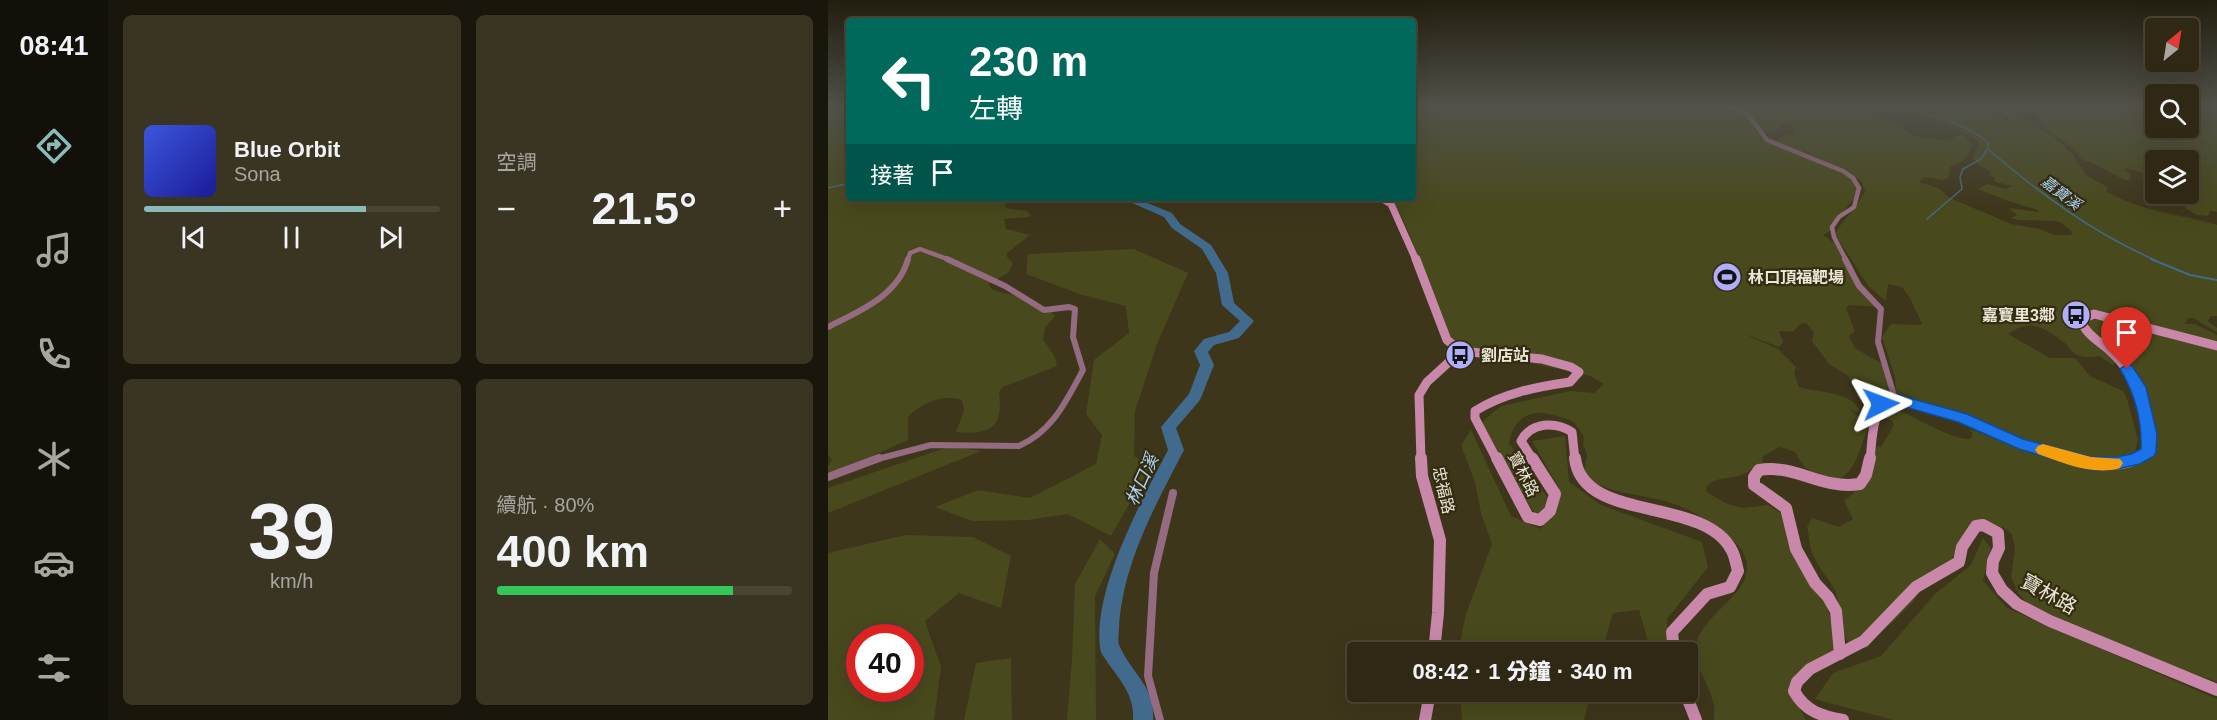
<!DOCTYPE html>
<html lang="zh-TW">
<head>
<meta charset="utf-8">
<style>
  :root { --surface:#2e2814; --page:#3a3422; --text:#f1f3f6; --muted:#a7a6a0; --line:#494434; --accent:#8bbbb9 }
  body { margin:0; font-family:Arial,"Noto Sans TC",sans-serif; background:var(--page); color:var(--text); height:100vh; display:flex; flex-direction:column; font-size:22px; white-space:nowrap }
  * { box-sizing:border-box; margin:0 }
  p { font-size:20px; color:var(--muted) }
  .icon { flex:none; width:33px; height:33px; fill:none; stroke:currentColor; stroke-width:2; stroke-linecap:round; stroke-linejoin:round }
  .map { position:relative; flex:1; overflow:hidden }
  .sheet { display:flex; flex-direction:column; gap:15px; padding:15px; background:#19160b; width:720px }
  .sheet>* { flex:none }
  .banner { position:absolute; left:18px; top:18px; width:570px; height:183px; border-radius:6px; box-shadow:0 6px 24px #0002,0 0 0 2px var(--line); background:#00695c; color:#fff; overflow:hidden }
  .needle { width:39px; rotate:30deg }
  .controls { position:absolute; left:1317px; top:18px; display:grid; gap:12px }
  .controls a { display:grid; place-items:center; width:54px; height:54px; border-radius:6px; background:var(--surface); box-shadow:0 6px 24px #0002,0 0 0 2px var(--line); font-size:30px }
  .speed { position:absolute; left:18px; top:624px; display:flex; gap:12px; font-size:30px; font-weight:700; text-align:center }
  .speed>* { display:grid; place-content:center; width:78px; height:78px; border-radius:50%; background:var(--surface); box-shadow:0 6px 24px #0002,0 0 0 2px var(--line); line-height:1 }
  .speed .limit { border:9px solid #d22; background:#fff; color:#111 }
  .pin { position:absolute; display:grid; place-items:center; width:51px; height:51px; color:#fff; margin:-62px -26px; border-radius:50% 50% 50% 0; rotate:-45deg; box-shadow:0 0 6px #0007 }
  .pin .icon { rotate:45deg }
  .me { position:absolute; width:66px; margin:-33px; rotate:87deg; stroke-linejoin:round; filter:drop-shadow(0 0 4px #0008) }
  .turn { display:flex; align-items:center; gap:21px; height:126px; padding:0 24px; font-size:27px }
  .turn .icon { width:78px; height:78px; stroke-width:2.5 }
  .turn b { display:block; font-size:42px; line-height:51px }
  .then { display:flex; align-items:center; height:57px; padding:0 24px; background:#0003; gap:12px; font-size:22px }
  .big { font-size:45px; font-weight:800; line-height:1.1 }
  .sheet .card { flex:1; display:flex; flex-direction:column; justify-content:center; gap:9px; min-width:0; padding:0 21px; border-radius:9px; background:var(--page) }
  .sheet .dial { align-items:center; gap:0 }
  .dial b { font-size:78px; line-height:1 }
  .song { display:flex; align-items:center; gap:18px }
  .cover { width:72px; height:72px; border-radius:9px; background:linear-gradient(135deg,hsl(230 70% 55%),hsl(240 70% 35%)) }
  .played { height:6px; border-radius:3px; background:linear-gradient(90deg,var(--accent) 75%,var(--line) 75%) }
  .keys { display:flex; justify-content:space-around; direction:ltr }
  .heat { display:flex; justify-content:space-between; align-items:center; font-size:33px; direction:ltr }
  .charge { height:9px; border-radius:4px; background:linear-gradient(90deg,#34c759 80%,var(--line) 0) }
  .sheet .tiles { flex:1; display:grid; gap:15px; grid-template-columns:repeat(2,1fr) }
  .trip { position:absolute; left:519px; top:642px; width:351px; height:60px; border-radius:6px; background:var(--surface); box-shadow:0 6px 24px #0002,0 0 0 2px var(--line); font-weight:800; line-height:60px; text-align:center }
  main { display:flex; flex:1; min-height:0 }
  .tabs { display:flex; flex-direction:column; width:108px; justify-content:space-around; align-items:center; background:#121008; color:var(--muted) }
  .tabs .icon { width:42px; height:42px }
  .tabs .active { color:var(--accent) }
  .tabs b { font-size:27px; color:var(--text) }
  .map>svg:first-child { display:block }
  .green { fill:#48491c; fill-rule:evenodd }
  .lines { fill:none; stroke-linecap:round; stroke-linejoin:round }
  .stream-far1 { stroke:#416a8d; stroke-width:1.5 }
  .stream { stroke:#416a8d; stroke-width:2 }
  .river { fill:#416a8d; fill-rule:evenodd }
  .street-far2 { stroke:#946b81; stroke-width:4.5 }
  .street-far1 { stroke:#946b81; stroke-width:6 }
  .street { stroke:#946b81; stroke-width:8 }
  .secondary-far2 { stroke:#c988aa; stroke-width:7 }
  .secondary-far1 { stroke:#c988aa; stroke-width:9 }
  .secondary { stroke:#c988aa; stroke-width:12 }
  .route { fill:#1a73e8; stroke:#114b97; stroke-width:1.5 }
  .slow { fill:#f59e0b }
  .labels { text-anchor:middle; stroke-width:4.5; stroke-linejoin:round; paint-order:stroke }
  .far-water-label { font-size:15px; font-style:italic; fill:#aed3f5; stroke:#332c11 }
  .poi-label { font-size:16px; font-weight:bold; fill:#ebe7d7; stroke:#332c11; text-anchor:start }
  .street-label { font-size:16px; fill:#ebe7d7; stroke:#332c11 }
  .water-label { font-size:18px; font-style:italic; fill:#aed3f5; stroke:#332c11 }
  .near-street-label { font-size:20px; fill:#ebe7d7; stroke:#332c11 }
</style>
</head>
<body>
<main>
<nav class="tabs">
<b>08:41</b>
<svg class="icon active" aria-label="directions" viewBox="0 0 24 24"><path d="M12 3l9 9-9 9-9-9zM9 14v-3h6M13 9l2 2-2 2"/></svg>
<svg class="icon" aria-label="music" viewBox="0 0 24 24"><path d="M9 18V5l10-2v13"/><circle cx="6" cy="18" r="3"/><circle cx="16" cy="16" r="3"/></svg>
<svg class="icon" aria-label="phone" viewBox="0 0 24 24"><path d="M5 4h4l2 5-3 2q2 4 5 5l2-3 5 2v4C11 20 4 13 5 4z"/></svg>
<svg class="icon" aria-label="climate" viewBox="0 0 24 24"><path d="M12 3v18M4 7l16 10M4 17L20 7"/></svg>
<svg class="icon" aria-label="car" viewBox="0 0 24 24"><path d="M5 17H2v-5l4-1 3-4h7l3 4 3 1v5h-3M9 17h6M6 11h13"/><circle cx="7" cy="17" r="2"/><circle cx="17" cy="17" r="2"/></svg>
<svg class="icon" aria-label="filters" viewBox="0 0 24 24"><path d="M4 7h16M4 17h16"/><circle cx="9" cy="7" r="2"/><circle cx="15" cy="17" r="2"/></svg>
</nav>
<section class="sheet">
<div class="tiles">
<div class="card">
<div class="song"><i class="cover"></i><div><b>Blue Orbit</b><p>Sona</p></div></div>
<div class="played"></div>
<div class="keys"><svg class="icon" aria-label="previous" viewBox="0 0 24 24"><path d="M18 5L8 12l10 7zM5 5v14"/></svg><svg class="icon" aria-label="pause" viewBox="0 0 24 24"><path d="M8 5v14M16 5v14"/></svg><svg class="icon" aria-label="next" viewBox="0 0 24 24"><path d="M6 5l10 7-10 7zM19 5v14"/></svg></div>
</div>
<div class="card"><p>空調</p>
<div class="heat"><a>−</a><b class="big">21.5°</b><a>+</a></div>
</div>
<div class="card dial"><b>39</b><p>km/h</p></div>
<div class="card"><p>續航 · 80%</p><b class="big">400 km</b><div class="charge"></div></div>
</div>
</section>
<div class="map">
<svg width="1389" height="720" viewBox="0 0 1389 720">
  <rect width="100%" height="100%" fill="#3e361b"/>
  <path class="green" d="M0,107H21V198H179L177,208L199,211L203,215L201,217L176,219L178,229L202,235L179,253V257L185,263L180,273L160,284L165,290C184,296 214,299 227,316L217,328L215,339L227,357L229,366L175,387L171,392C176,429 161,435 128,432L136,411L134,400C114,394 94,403 80,417V440L0,476V466L4,460L0,455Z
    M585,107H905L920,116L927,131L937,139L1012,171L1029,182L1030,194L1016,211L1007,228L995,235L1009,245L1015,261L1053,305L1050,307L1021,305L1018,308L1027,331L1021,336L1027,348L1056,365L1065,395L1052,401L1046,407L1036,403L1033,398L1036,390L1024,382L1019,375L1001,364L984,341L986,333L978,323L972,324L965,332L951,331L955,342L951,347L914,333L950,349L968,367L966,373L971,387C989,393 1022,390 1032,411L1029,413L1019,406L1041,425C1030,448 1028,488 994,477C979,472 974,465 967,452L952,447L935,456L934,463C926,466 924,470 918,473C904,481 888,474 878,488L879,492L897,503L914,508L940,505L960,518L983,582L998,601L1008,643L1005,658C977,672 958,690 978,720H886C886,714 887,707 885,702C881,683 862,661 869,641C877,616 914,596 918,575C922,556 912,545 897,534C878,518 857,506 833,500C806,493 777,494 756,474L759,455L755,444L756,437C754,434 749,425 745,422C742,419 735,418 731,417C706,407 685,416 681,443L721,500L722,508L711,514L706,512L655,432L653,425L657,419L673,406L743,391L766,393L776,384L762,376L626,346C622,339 618,333 614,326C603,301 579,208 559,198H585Z
    M912,107H1034L1088,137L1119,140L1135,134L1145,146L1135,161L1122,167L1121,178L1115,180L1096,177L1091,182L1110,188L1122,198L1183,224L1212,229L1226,235H1243L1244,232L1234,223L1227,221L1191,220L1182,218L1189,215L1180,208L1211,212L1210,210C1189,204 1171,198 1150,189L1159,184L1178,189L1184,186L1168,182L1166,180L1168,178L1161,175L1163,172L1151,165L1145,158L1151,141L1147,138L1080,107H1155L1170,117L1184,122L1169,107H1182L1202,123L1226,137L1245,155L1258,175L1279,187L1278,191C1311,211 1352,214 1389,225V316H1383L1380,321L1389,328V332L1365,318H1360L1357,324H1367L1389,335V344L1265,313L1252,328L1287,362L1285,365L1271,356C1265,357 1258,358 1252,356C1246,355 1242,348 1238,344C1216,328 1204,317 1180,334L1222,358H1247L1262,376L1295,391L1299,399L1310,440L1307,452C1257,478 1127,418 1075,399L1068,392L1067,377L1054,337L1063,324L1091,325L1094,324L1083,300L1074,287L1060,284L1058,301L1041,287L1008,236V232C1017,217 1029,207 1037,191L1034,181L989,157L948,142L953,137L965,133L966,130L962,124C953,123 952,128 945,132C934,138 921,114 912,107Z
    M1208,107H1327L1328,128H1360L1361,107H1389V212L1382,211L1380,216L1369,215L1357,208L1359,204L1372,200L1362,192L1374,191L1361,184L1360,160H1328L1327,176L1298,168L1296,170L1303,175L1300,181C1283,175 1272,163 1254,160L1246,149L1213,125Z
    M306,249L360,273L329,344L307,411L306,456L322,467L283,536L240,514L200,520L144,521L107,507L150,490L202,498L268,464L274,435L258,414L266,360L301,333L298,306L254,295L198,274L200,254Z
    M1264,319L1290,323L1389,348V682L1296,648L1200,604L1190,593L1183,577L1187,549L1184,534L1176,528L1162,523L1148,526L1121,563L1096,581L1085,602L1065,622L1052,632L1039,648C1006,651 1016,609 1007,590C1001,579 992,570 987,559C981,549 982,538 979,527L984,518L1011,527L1025,519L1016,501C1037,484 1044,474 1049,446L1053,447L1066,425L1064,421L1053,416L1057,404C1078,412 1123,440 1142,439L1144,436V432L1140,429C1174,439 1207,458 1243,463C1264,467 1291,462 1313,461L1319,430L1311,403L1301,388V376L1262,328L1260,321Z
    M643,430L683,516L713,529L722,516L731,488L704,441L737,436L741,482L773,505L874,542L880,567L839,619V652H823L811,610L785,613L774,652H630L638,614L664,544L653,513L647,482L633,445Z
    M123,446L153,451L0,513V488Z
    M78,535L145,537L183,556L173,608L131,593L97,621L113,667L106,720H0V553ZM32,638H82V688H32Z
    M1155,538L1163,548L1155,581L1179,608L1389,699V720H1065L987,699L1005,673L1053,656L1107,594L1143,565Z
    M272,539L287,554L267,596L268,720H239L244,661L247,584Z
    M183,658L184,720H136L148,663Z
    M632,692H763L756,720H634Z"/>
  <g class="lines">
    <path class="stream-far1" d="M1075,107C1105,114 1135,123 1160,142V149C1211,193 1265,233 1327,260
      M0,188L21,183
      M1099,219L1134,189L1132,177L1135,169L1153,159L1159,150"/>
    <path class="stream" d="M1323,259L1362,275L1389,280"/>
    <path class="river" d="M293,198H307L344,213L352,224L383,245L400,273L406,303L426,321L411,338L386,345L380,352L386,365L372,400L348,428L356,450C327,506 294,565 291,629C291,635 289,642 292,647C304,674 327,686 325,720H305C307,697 293,681 280,663C277,658 272,653 272,647C265,589 314,500 340,450L333,427L361,394L372,365L366,351L376,339L401,332L412,321L394,305L388,273L374,249L344,228L336,217Z"/>
    <path class="street-far2" d="M903,107L918,112L939,140L1015,171L1025,178L1031,188L1026,207L1011,217L1004,227L1006,237L1018,260
      M80,260L82,253L92,249L122,260"/>
    <path class="street-far1" d="M1017,259L1031,286L1053,309L1050,342L1067,399
      M0,327C31,311 70,296 80,259
      M46,460L103,445L191,446C225,431 238,401 255,370L245,337L247,309L241,307L216,310L177,286L119,259"/>
    <path class="street" d="M0,477L51,458
      M332,720L320,676L326,573L345,493"/>
    <path class="secondary-far2" d="M553,198L563,204L588,260"/>
    <path class="secondary-far1" d="M588,259L619,340L633,351L714,359L743,367L751,372L742,382C708,387 676,393 647,411V418L669,460
      M593,460L591,395L599,382L633,351
      M705,460L693,441C703,422 727,421 744,432L747,460
      M1042,460C1045,436 1042,409 1067,399L1134,418L1190,444L1248,460
      M1307,460L1320,452C1320,413 1312,377 1281,350C1270,340 1258,335 1253,320L1266,314L1389,346"/>
    <path class="secondary" d="M593,458L594,476L612,540L610,613L606,652
      M669,458L700,517L712,520L722,511L727,494L704,458
      M747,458C754,523 874,496 903,549C907,555 908,564 910,571L902,587L879,594L844,632L846,652
      M1242,458C1263,464 1289,468 1310,458
      M1012,654L1008,611L1000,597L987,583L968,549L958,508L926,485V477L931,470C969,464 992,490 1032,484L1038,475L1042,458
      M857,692L868,720
      M597,720L602,692
      M1015,720C993,716 977,711 966,691L969,682L982,669L1036,641L1088,587L1131,562L1134,547L1148,526L1155,525L1170,533L1171,548L1165,561L1164,573L1174,590L1189,604L1222,621L1389,690"/>
  </g>
  <linearGradient id="sky" x2="0" y2="1"><stop stop-color="#221e0f"/><stop offset="0.51" stop-color="#52524a"/><stop offset="1" stop-color="#52524a" stop-opacity="0"/></linearGradient>
  <rect width="1389" height="208" fill="url(#sky)"/>
  <path class="route" d="M1299,364L1304,366L1318,387L1329,434L1328,452L1326,456L1312,464L1289,469L1263,470L1191,449L1130,422L1067,404L1053,409L1046,404L1048,400L1067,394L1139,414L1195,439L1263,457H1289L1303,454L1313,449C1314,419 1307,394 1292,369Z"/>
  <path class="slow" d="M1215,444L1263,457L1292,459L1295,463L1292,468C1266,476 1235,463 1210,454L1207,450L1210,446Z"/>
  <defs>
    <g id="stadium-disc" transform="scale(1.5)"><circle r="9.5" fill="#b0aefa" stroke="#332c11"/><path d="M0-5a6.5 5 0 1 0 0 10a6.5 5 0 1 0 0-10ZM-3.5-1.8h7v3.6h-7Z" fill="#111"/></g>
    <g id="bus-disc" transform="scale(1.5)"><circle r="9.5" fill="#b0aefa" stroke="#332c11"/><path d="M-5-6H5V4H4V6H2V4H-2V6H-4V4H-5ZM-3.5-4V0h7V-4ZM-3.5 1.2v1.5H-2V1.2ZM2 1.2v1.5H3.5V1.2Z" fill="#111"/></g>
  </defs>
  <g fill-rule="evenodd">
    <use href="#stadium-disc" x="899" y="277"/>
    <use href="#bus-disc" x="1248" y="315"/>
    <use href="#bus-disc" x="632" y="355"/>
  </g>
  <g class="labels">
    <g class="far-water-label">
      <text transform="translate(1233 193) rotate(37)" y="5">嘉寶溪</text>
    </g>
    <g class="poi-label">
      <text x="920" y="283">林口頂福靶場</text>
      <text x="1227" y="321" text-anchor="end">嘉寶里3鄰</text>
      <text x="653" y="361">劉店站</text>
    </g>
    <g class="street-label">
      <text transform="translate(696 474) rotate(63)" y="6">寶林路</text>
      <text transform="translate(616 490) rotate(77)" y="6">忠福路</text>
    </g>
    <g class="water-label">
      <text transform="translate(314 480) rotate(-66)" y="6">林口溪</text>
    </g>
    <g class="near-street-label">
      <text transform="translate(1221 594) rotate(29)" y="7">寶林路</text>
    </g>
  </g>
</svg>
<div class="controls">
<a><svg class="needle" viewBox="-14 -14 28 28"><path d="M0-13l5 13h-10z" fill="#e53935"/><path d="M0 13l5-13h-10z" fill="#a7a6a0"/></svg></a>
<a><svg class="icon" aria-label="search" viewBox="0 0 24 24"><circle cx="10" cy="10" r="6"/><path d="M15 15l6 6"/></svg></a>
<a><svg class="icon" aria-label="layers" viewBox="0 0 24 24"><path d="M12 4l9 5-9 5-9-5zM3 14l9 5 9-5"/></svg></a>
</div>
<div class="speed"><div class="limit">40</div></div>
<div class="pin" style="left:1299px;top:369px;background:#d93025"><svg class="icon" aria-label="arrive" viewBox="0 0 24 24"><path d="M6 21V4h12l-3 4 3 4H6"/></svg></div>
<svg class="me" style="left:1053px;top:404px" viewBox="-20 -20 40 40"><path d="M0-17L14 15 0 8-14 15z" fill="#1a73e8" stroke="#fff" stroke-width="4"/></svg>
<div class="trip">08:42 · 1 分鐘 · 340 m</div>
<div class="banner">
<div class="turn"><svg class="icon" aria-label="left" viewBox="0 0 24 24"><path d="M17 20v-9H6M10 6l-5 5 5 5"/></svg><div><b>230 m</b>左轉</div></div>
<div class="then">接著<svg class="icon" aria-label="arrive" viewBox="0 0 24 24"><path d="M6 21V4h12l-3 4 3 4H6"/></svg></div>
</div>
</div>
</main>
</body>
</html>
